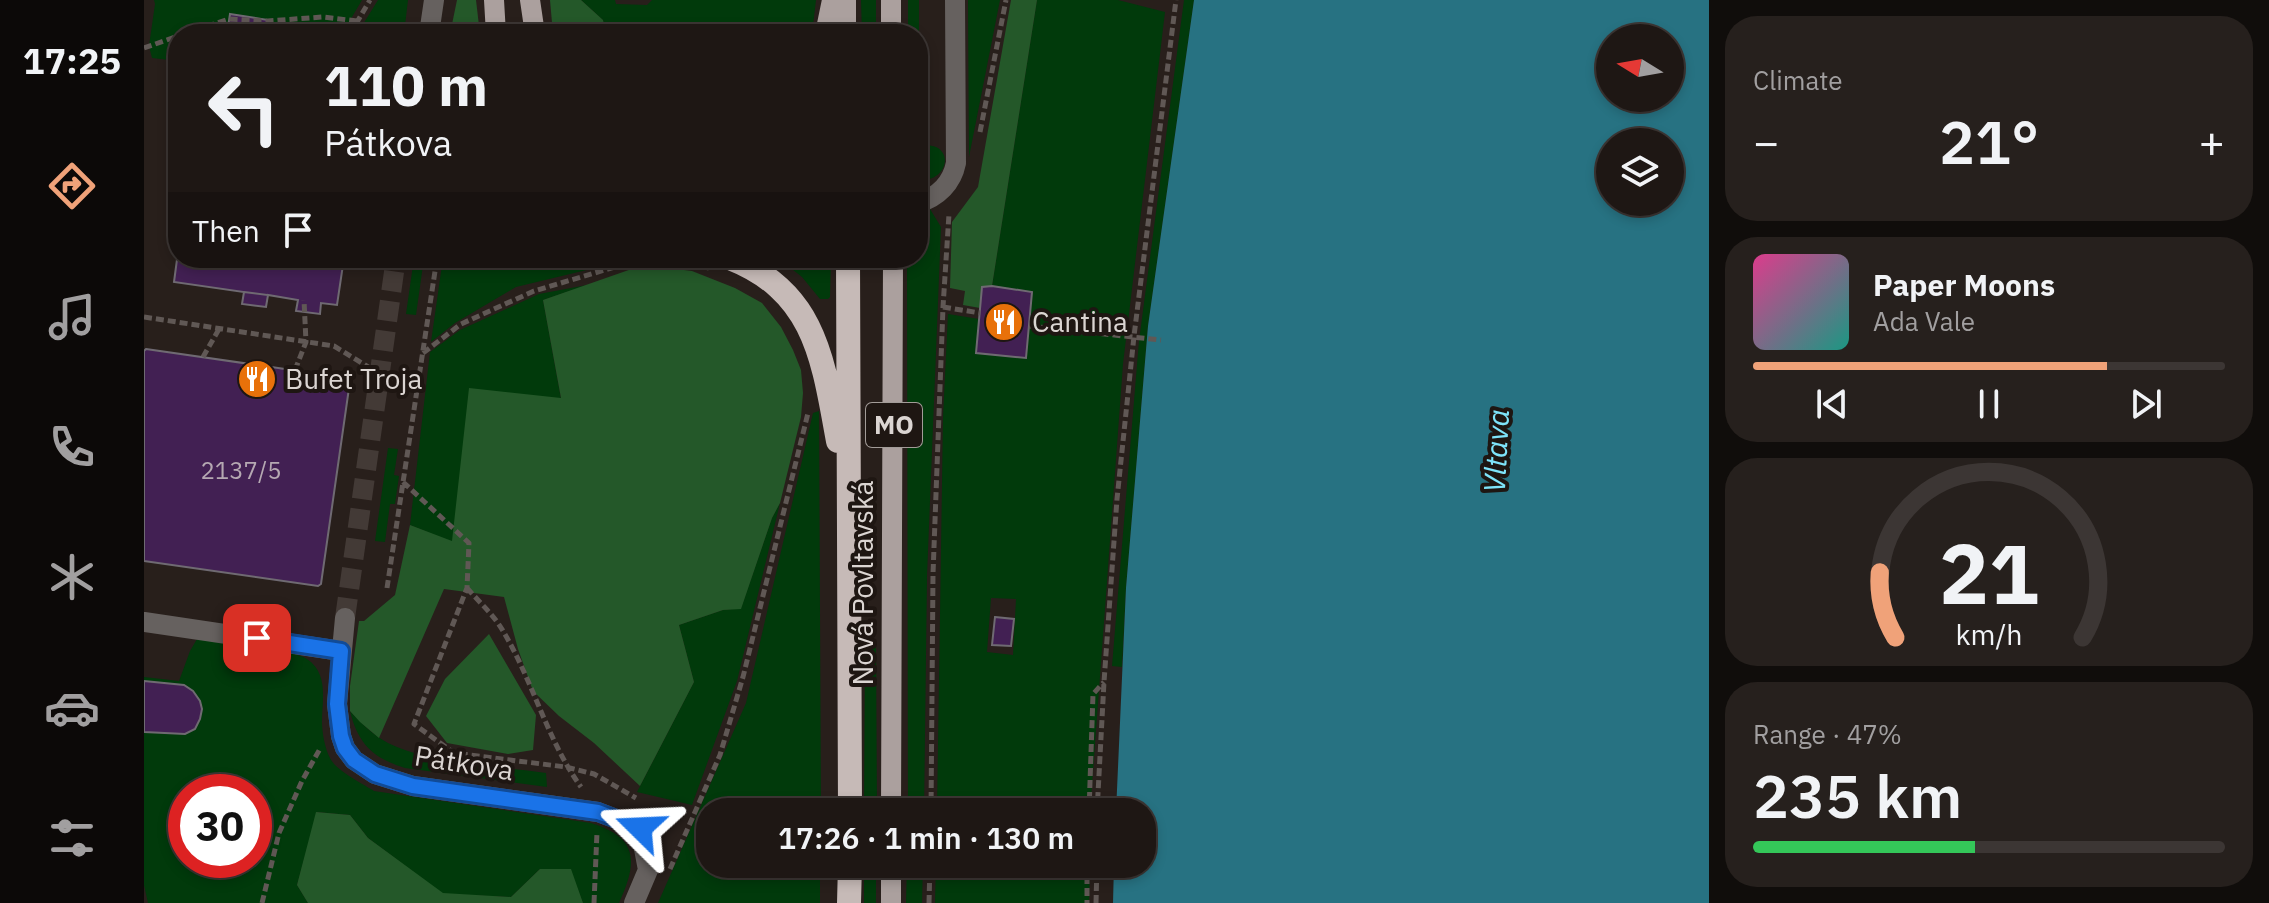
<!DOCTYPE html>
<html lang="en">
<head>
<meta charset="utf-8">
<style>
  :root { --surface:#1e1714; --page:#26201d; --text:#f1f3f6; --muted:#a19fa0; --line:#3c3634; --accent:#f0a279 }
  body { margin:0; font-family:"IBM Plex Sans",sans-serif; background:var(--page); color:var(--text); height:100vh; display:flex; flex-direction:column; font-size:30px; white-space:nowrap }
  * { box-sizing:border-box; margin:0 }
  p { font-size:26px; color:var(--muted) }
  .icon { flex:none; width:44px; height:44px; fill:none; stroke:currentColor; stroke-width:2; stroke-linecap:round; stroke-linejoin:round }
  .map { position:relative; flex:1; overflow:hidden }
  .details { display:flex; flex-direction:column; gap:16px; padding:16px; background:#100d0b; width:560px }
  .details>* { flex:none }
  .hud { position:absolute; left:24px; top:24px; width:760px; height:244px; border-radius:32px; box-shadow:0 4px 12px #0003,0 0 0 2px var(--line); background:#1e1714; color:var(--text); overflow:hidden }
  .needle { width:52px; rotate:281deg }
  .controls { position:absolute; left:1452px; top:24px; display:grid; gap:16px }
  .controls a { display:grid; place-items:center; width:88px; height:88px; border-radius:50%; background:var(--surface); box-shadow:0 4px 12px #0003,0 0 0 2px var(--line); font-size:40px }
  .speed { position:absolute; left:24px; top:774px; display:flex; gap:16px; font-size:40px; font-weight:700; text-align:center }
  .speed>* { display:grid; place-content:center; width:104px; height:104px; border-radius:50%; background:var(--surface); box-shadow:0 4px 12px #0003,0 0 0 2px var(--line); line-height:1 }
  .speed .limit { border:12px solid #d22; background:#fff; color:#111 }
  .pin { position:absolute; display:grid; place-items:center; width:68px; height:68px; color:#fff; margin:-34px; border-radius:16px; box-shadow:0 4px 12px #0006 }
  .me { position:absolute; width:88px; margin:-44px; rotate:291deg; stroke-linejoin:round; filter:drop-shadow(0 0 6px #0008) }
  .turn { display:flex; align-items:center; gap:28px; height:168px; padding:0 24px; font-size:36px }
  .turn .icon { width:104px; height:104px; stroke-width:2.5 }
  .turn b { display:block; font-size:56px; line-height:68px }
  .then { display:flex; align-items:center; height:76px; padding:0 24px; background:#0003; gap:16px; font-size:30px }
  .big { font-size:60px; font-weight:600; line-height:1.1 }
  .details .tile { flex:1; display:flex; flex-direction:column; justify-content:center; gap:12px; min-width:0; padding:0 28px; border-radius:32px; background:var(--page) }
  .details .dial { align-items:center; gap:0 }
  .dial svg { height:208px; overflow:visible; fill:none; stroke:var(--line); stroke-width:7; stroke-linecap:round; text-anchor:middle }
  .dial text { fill:var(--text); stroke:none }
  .song { display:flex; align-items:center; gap:24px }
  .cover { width:96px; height:96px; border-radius:12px; background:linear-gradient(135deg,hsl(330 70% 55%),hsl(170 70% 35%)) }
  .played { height:8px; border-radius:4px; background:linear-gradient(90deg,var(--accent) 75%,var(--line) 75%) }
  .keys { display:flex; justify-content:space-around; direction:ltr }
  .heat { display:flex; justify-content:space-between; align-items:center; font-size:44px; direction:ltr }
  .charge { height:12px; border-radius:6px; background:linear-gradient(90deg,#34c759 47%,var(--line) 0) }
  .trip { position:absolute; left:552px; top:798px; width:460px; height:80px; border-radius:32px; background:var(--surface); box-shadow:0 4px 12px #0003,0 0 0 2px var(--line); font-weight:600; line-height:80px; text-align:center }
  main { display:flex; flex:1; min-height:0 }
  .tabs { display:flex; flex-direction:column; width:144px; justify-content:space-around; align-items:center; background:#0c0908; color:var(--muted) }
  .tabs .icon { width:56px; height:56px }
  .tabs .current { color:var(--accent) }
  .tabs b { font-size:36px; color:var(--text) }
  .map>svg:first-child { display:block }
  .green { fill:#013a0b; fill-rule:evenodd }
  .forest { fill:#245829 }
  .water { fill:#277282; fill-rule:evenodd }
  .building { fill:#422053; stroke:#6f6a72; stroke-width:2 }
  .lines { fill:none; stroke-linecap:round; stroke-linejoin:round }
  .minor-tunnel { stroke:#433a36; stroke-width:20; stroke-dasharray:20 10; stroke-linecap:butt }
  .path { stroke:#605855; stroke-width:5; stroke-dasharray:8 4; stroke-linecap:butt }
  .minor { stroke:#66615f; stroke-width:20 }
  .major { stroke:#aba09e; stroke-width:20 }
  .highway { stroke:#c6bab7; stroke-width:24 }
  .route-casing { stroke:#114b97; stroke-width:20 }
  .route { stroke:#1a73e8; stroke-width:14 }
  .labels { text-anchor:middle; stroke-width:8; stroke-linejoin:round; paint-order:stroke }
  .number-label { font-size:24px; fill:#b5a8b2 }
  .shield { fill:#1e1612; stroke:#a29c98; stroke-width:2 }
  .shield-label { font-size:26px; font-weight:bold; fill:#dbd5d2 }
  .poi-label { font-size:28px; fill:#dbd5d2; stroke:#1e1612; text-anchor:start }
  .street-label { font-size:28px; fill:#dbd5d2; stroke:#1e1612 }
  .water-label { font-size:30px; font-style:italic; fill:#7ee4fa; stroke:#1e1612 }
</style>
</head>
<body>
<main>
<nav class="tabs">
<b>17:25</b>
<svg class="icon current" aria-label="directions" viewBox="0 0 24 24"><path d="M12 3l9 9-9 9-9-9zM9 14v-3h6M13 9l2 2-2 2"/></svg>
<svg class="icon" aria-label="music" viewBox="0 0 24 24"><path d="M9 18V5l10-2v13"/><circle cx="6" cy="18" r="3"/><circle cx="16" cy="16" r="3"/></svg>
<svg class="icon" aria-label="phone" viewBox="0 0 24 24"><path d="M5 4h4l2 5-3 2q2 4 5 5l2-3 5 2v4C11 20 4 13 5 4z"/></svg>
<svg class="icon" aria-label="climate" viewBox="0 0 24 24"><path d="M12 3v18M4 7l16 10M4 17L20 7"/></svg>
<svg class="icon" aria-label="car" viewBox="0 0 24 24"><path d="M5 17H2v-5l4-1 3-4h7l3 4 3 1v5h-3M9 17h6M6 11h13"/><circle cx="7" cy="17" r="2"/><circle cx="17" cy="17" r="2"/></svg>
<svg class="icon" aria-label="filters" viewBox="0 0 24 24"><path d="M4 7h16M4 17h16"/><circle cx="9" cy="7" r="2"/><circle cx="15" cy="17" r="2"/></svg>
</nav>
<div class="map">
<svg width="1565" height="903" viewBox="0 0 1565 903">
  <rect width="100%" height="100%" fill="#281f1b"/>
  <path class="green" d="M10,0H218L198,34H122L86,15L83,34H34V61L8,58L5,46L11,4Z
    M234,0H264L260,34H213Z
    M437,0H471L472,4L503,5L508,0H672L668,34H462L459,20Z
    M717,0H732V34H718Z
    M764,0H775V144C781,145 789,145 794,148C810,159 796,184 774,179V34H764Z
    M824,0H856L825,157Z
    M893,0H974L1021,12L979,364L946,812H793L799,418L804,314L835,319L832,353L882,358L888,292L848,286ZM847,598L872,599L869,655L843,652Z
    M1040,0H1050L1004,326L982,588L978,667L968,666L995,341Z
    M786,209L797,227L783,576L780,812H764L763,258H774V217Z
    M270,258H280L272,315L262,314Z
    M299,258H472L480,261L372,287L311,323L287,342Z
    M634,258H687L686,297L684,299H676L658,277Z
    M443,285L399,300L417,399L308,542L266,525L286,352L316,330L395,294Z
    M675,411L677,812H566V864H676V903H514L602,703L669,413Z
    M244,448L254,449L250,475L255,476L251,504H246L241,542L231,541Z
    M636,503L593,681L548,805L493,792L550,682L535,625L579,610L597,608L628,518Z
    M53,639C79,643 143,647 163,659C185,674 178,700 178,722C178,732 181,749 186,758C192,771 218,783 230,791L447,823C496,838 493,863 475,903H439L426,869H396L367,897L299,894L224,838L206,815L173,812L153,885L164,903H4L0,885V677L35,681L46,651ZM42,792H110V860H42Z
    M721,646H732L733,812H720Z
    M206,711C217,723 229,735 244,743C289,765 352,766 402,773L403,787L261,768C229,758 214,744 206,711Z
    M720,864H732V903H720Z
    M763,864H779L778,903H762Z
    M792,864H946L945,903H791Z"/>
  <path class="forest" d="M313,0H332L336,34H306Z
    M406,0H437L459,20L462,34H409Z
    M867,0H893L848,286L838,287L836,308L819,305L821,291L806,288L808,222L834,187Z
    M499,265L548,271L591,288L618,303L637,327L649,350L657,370L659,393L657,417L636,503L628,518L597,609L579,610L535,625L550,682L496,786L450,743L415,716L389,691L374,649L360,597L300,589L235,738L216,722L206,711V686L215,621H220L251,595L266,525L308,541L325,388L417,398L399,300Z
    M345,634L392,715L389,750L364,754L303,743L282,716L301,679Z
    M172,812L206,815L224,838L299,893L367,897L396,869H427L439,903H164L153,885Z"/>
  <path class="water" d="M1050,0H1565V903H969L970,864H998V812H972L982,588L1004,326ZM1466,38H1526V98H1466ZM1466,142H1526V202H1466Z"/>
  <path class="building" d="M86,14L124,20L122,34H83Z
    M34,252V258H200L193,305L177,303L176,314L152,311L154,300L124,295L122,307L98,304L100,292L30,282Z
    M848,286L888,292L882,358L832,353L838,287Z
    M100,292L124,295L122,307L98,304Z
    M2,349L203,378L206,381L177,584L174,586L0,561V351Z
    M851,617L870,619L867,646L848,645Z
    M0,681L40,685L49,691L56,701L58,709L56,719L51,729L41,734L0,732Z"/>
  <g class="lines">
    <path class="minor-tunnel" d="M201,618L252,258"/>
    <path class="path" d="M40,34L85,19L124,21L179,17L213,21
      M206,34L226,0
      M0,48L34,36
      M836,132L862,0
      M522,258L565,268
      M799,307L836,313
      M0,317L190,346L252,384L274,386
      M885,326L1017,340
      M279,353L317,324L390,291L501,258
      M59,357L75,329
      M151,370L162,342L160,300
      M259,482L325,543L323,588L270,724L310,753L422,767L450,774L492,798
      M243,588L293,258
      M323,588C335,602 350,615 359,631C389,681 403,740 437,787
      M787,812L789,574L799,307L805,214
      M945,812L949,694L960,682
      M953,812L960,682L973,499L990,336L1032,0
      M943,864V903
      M526,869L576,755L599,677L664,413
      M118,903L135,833L158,781L177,747
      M450,903L453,832
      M785,903L786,864
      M952,903L953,864"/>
    <path class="minor" d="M285,34L290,0
      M774,203C794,197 808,183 812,163L811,0
      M201,618L193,704L197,736L201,748L210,760L231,774L269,786L454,812L496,828L504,870L490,903
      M0,622L197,651"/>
    <path class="major" d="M350,0L352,34
      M386,0L391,34
      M702,0V34
      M747,0V34
      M681,34L688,0
      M747,812L749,258
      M747,903V864"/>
    <path class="highway" d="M586,258C672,292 679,360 694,441
      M704,258L706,812
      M705,903L706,864"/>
  </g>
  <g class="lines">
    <g class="route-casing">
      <path id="route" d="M113,638L197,651L193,704L197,736L201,748L210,760L231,774L269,786L454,812L496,828"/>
    </g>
    <use href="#route" class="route"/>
  </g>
  <defs>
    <g id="restaurant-disc" transform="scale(2)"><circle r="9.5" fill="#e8710a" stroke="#1e1612"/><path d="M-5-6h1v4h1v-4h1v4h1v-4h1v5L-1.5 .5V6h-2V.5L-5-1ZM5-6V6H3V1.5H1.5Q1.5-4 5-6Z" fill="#fff"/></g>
  </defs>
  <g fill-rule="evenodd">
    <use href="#restaurant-disc" x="860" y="322"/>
    <use href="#restaurant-disc" x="113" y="379"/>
  </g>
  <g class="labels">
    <g class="number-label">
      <text x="97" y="479">2137/5</text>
    </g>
    <rect class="shield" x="722" y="403" width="56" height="44" rx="6"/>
    <g class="shield-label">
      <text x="750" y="434">MO</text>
    </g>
    <g class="poi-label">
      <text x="888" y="332">Cantina</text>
      <text x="141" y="389">Bufet Troja</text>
    </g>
    <g class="street-label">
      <text transform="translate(719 583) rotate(-90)" y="10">Nová Povltavská</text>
      <text transform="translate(320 763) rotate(9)" y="10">Pátkova</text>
    </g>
    <g class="water-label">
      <text transform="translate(1353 451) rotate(-87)" y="10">Vltava</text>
    </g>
  </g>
</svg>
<div class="controls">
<a><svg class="needle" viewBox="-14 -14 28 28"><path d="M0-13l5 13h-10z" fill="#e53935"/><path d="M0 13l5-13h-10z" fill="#a19fa0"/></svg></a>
<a><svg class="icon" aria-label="layers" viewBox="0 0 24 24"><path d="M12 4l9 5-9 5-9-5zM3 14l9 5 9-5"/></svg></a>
</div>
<div class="speed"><div class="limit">30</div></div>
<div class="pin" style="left:113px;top:638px;background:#d93025"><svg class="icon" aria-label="arrive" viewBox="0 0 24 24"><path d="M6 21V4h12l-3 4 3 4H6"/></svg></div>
<svg class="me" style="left:496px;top:828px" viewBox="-20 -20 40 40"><path d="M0-17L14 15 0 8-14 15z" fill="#1a73e8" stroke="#fff" stroke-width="4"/></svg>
<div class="trip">17:26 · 1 min · 130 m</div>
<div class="hud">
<div class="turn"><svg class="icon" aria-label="left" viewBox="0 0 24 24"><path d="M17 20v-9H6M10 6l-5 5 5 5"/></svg><div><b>110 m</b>Pátkova</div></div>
<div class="then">Then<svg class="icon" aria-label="arrive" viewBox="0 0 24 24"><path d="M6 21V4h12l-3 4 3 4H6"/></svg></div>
</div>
</div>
<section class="details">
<div class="tile"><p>Climate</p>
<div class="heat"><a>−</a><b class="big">21°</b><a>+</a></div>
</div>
<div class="tile">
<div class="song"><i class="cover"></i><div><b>Paper Moons</b><p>Ada Vale</p></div></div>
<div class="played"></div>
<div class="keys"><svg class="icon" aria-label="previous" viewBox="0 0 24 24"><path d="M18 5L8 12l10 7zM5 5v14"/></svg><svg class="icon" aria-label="pause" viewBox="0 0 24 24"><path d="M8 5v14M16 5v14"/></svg><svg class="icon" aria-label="next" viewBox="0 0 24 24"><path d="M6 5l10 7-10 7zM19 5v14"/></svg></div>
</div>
<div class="tile dial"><svg viewBox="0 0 100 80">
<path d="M14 69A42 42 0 1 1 86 69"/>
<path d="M14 69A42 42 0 0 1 8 44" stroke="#f0a279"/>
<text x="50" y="56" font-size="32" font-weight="700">21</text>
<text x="50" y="72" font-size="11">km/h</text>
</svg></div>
<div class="tile"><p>Range · 47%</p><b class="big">235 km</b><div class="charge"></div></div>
</section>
</main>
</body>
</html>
